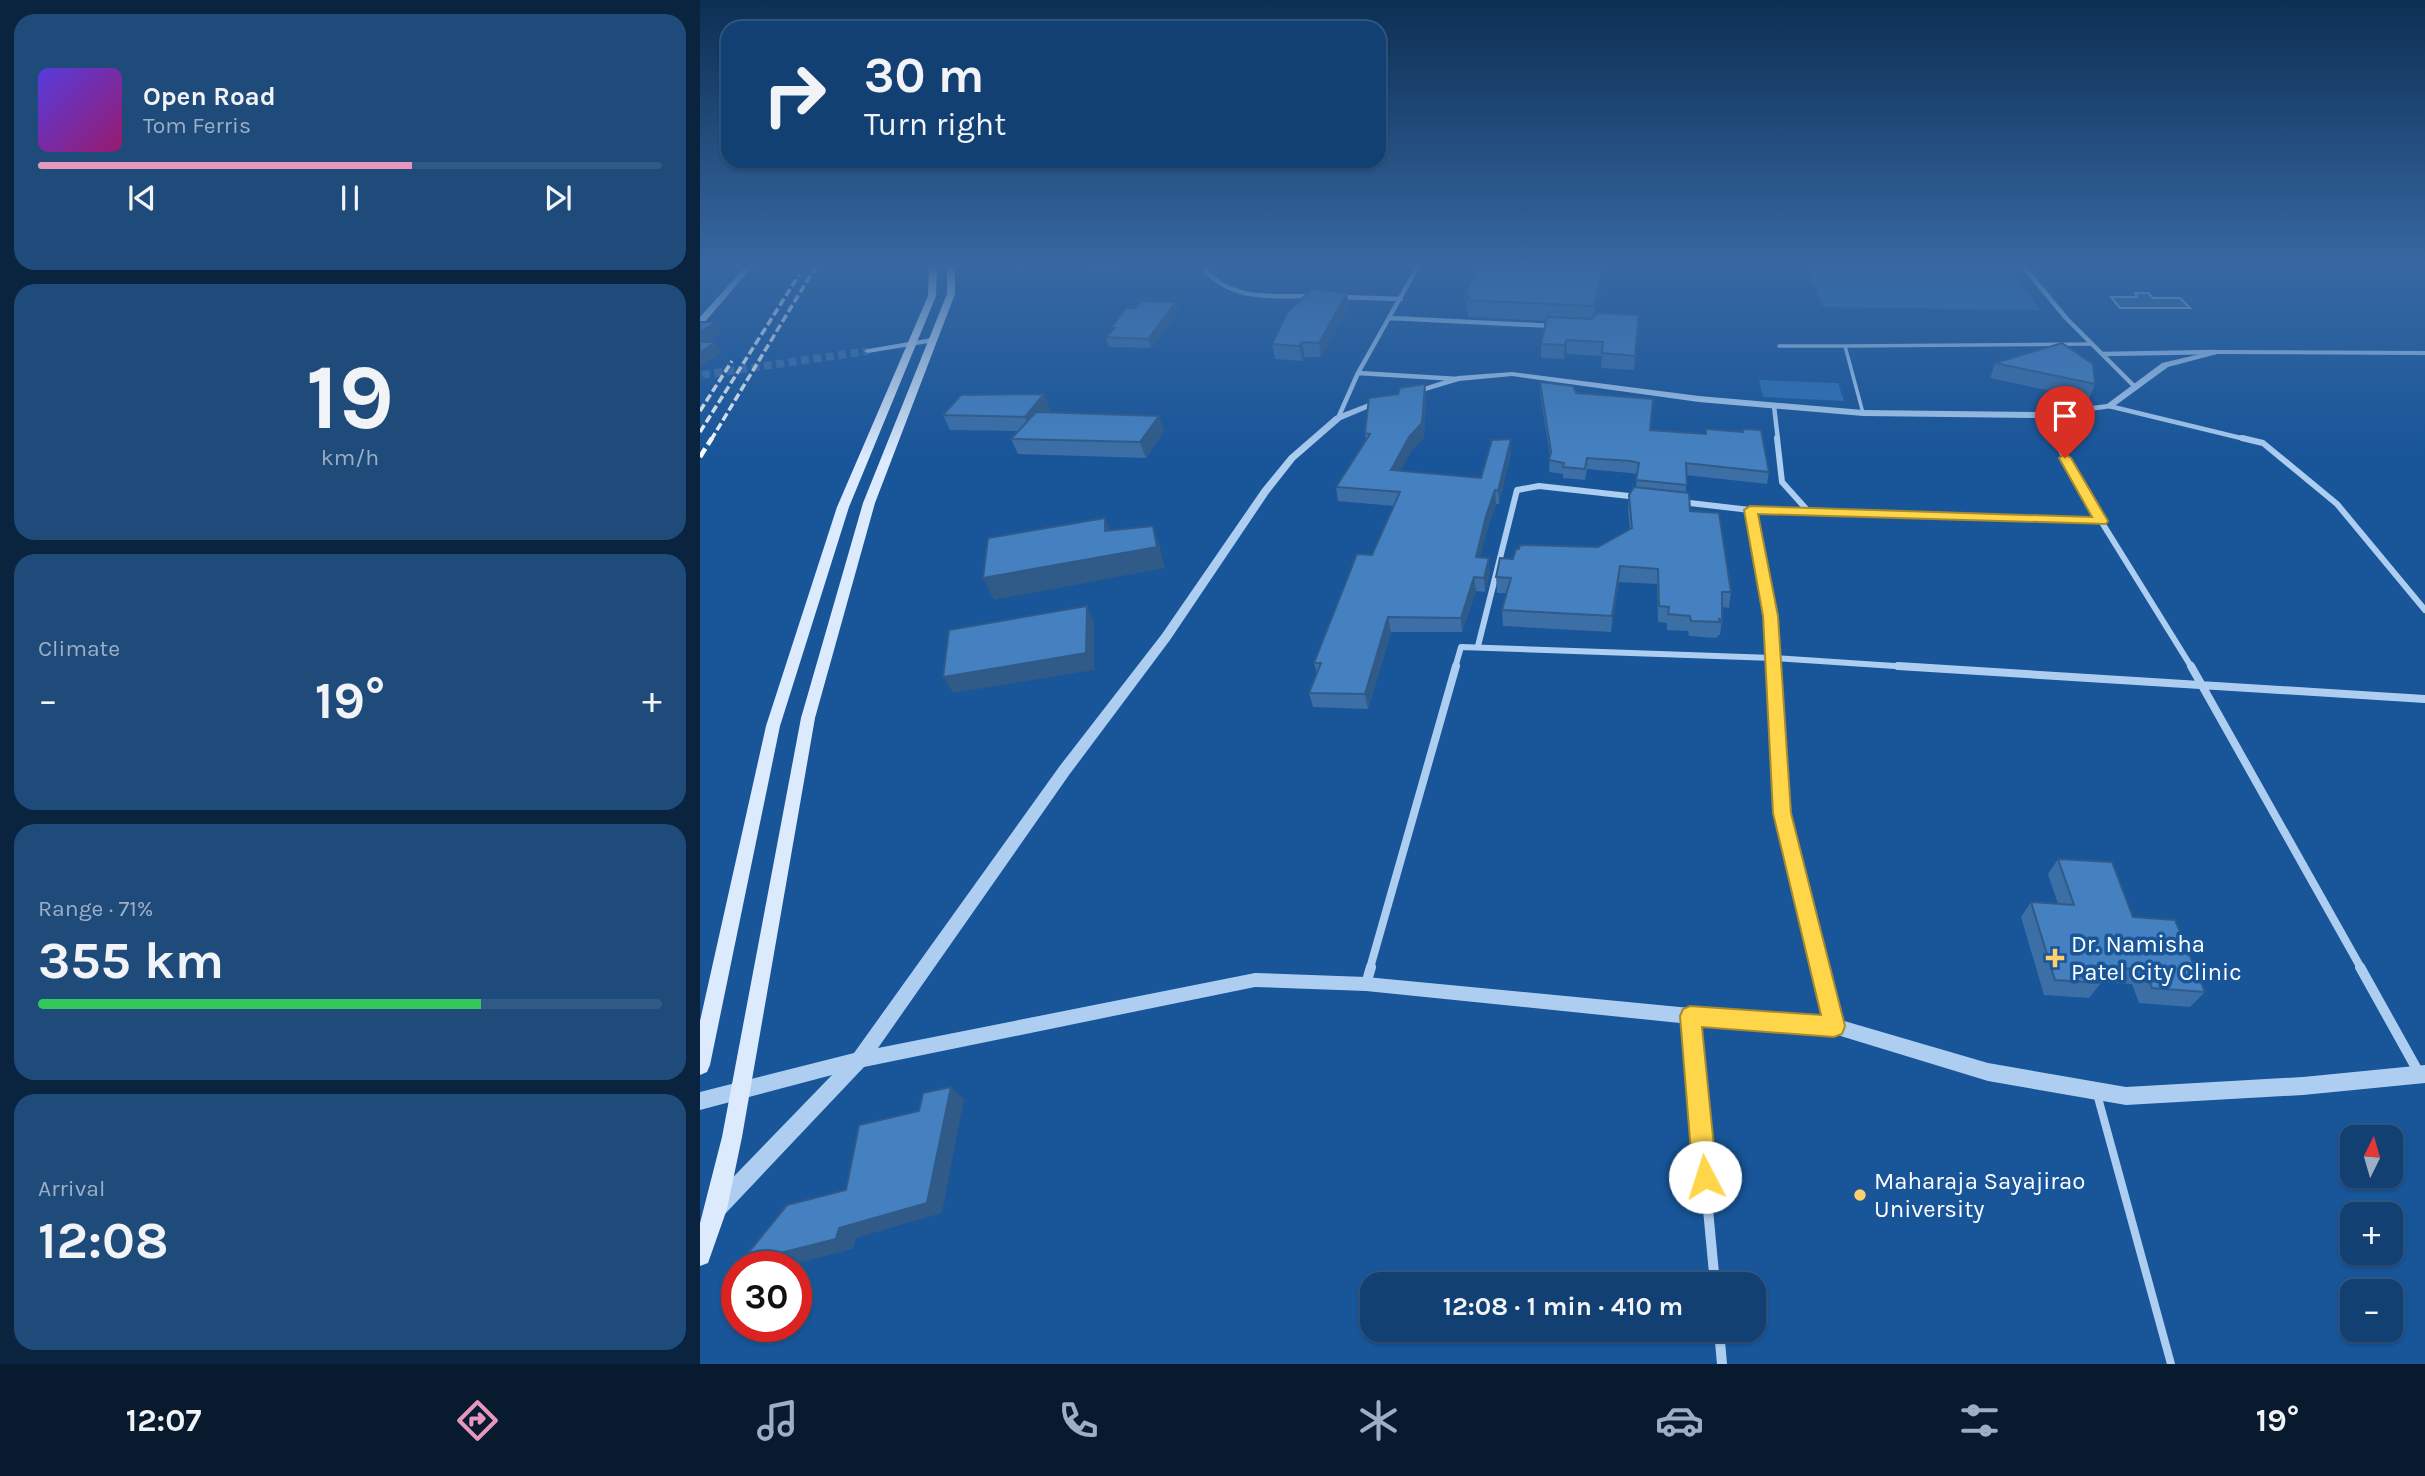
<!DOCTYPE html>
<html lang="en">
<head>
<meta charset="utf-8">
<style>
  :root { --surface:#124073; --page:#1f4b7b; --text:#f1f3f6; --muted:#9cafc4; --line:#315985; --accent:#e797bd }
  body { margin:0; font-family:Karla,sans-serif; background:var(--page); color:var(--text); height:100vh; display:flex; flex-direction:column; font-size:26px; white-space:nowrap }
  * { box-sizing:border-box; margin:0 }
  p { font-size:23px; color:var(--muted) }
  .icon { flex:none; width:38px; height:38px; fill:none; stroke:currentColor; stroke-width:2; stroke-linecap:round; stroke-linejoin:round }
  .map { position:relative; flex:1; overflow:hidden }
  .side { display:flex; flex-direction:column; gap:14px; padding:14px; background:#0a233f; width:700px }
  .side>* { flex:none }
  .hud { position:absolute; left:21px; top:21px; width:665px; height:147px; border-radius:21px; box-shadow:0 2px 5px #0004,0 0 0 2px var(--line); background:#124073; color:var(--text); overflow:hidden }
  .needle { width:46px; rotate:5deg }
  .buttons { position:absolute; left:1640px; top:1125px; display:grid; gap:14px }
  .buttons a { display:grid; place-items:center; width:63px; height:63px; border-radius:14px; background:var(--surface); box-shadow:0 2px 5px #0004,0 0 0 2px var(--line); font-size:35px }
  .speed { position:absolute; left:21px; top:1251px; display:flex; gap:14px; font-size:35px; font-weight:700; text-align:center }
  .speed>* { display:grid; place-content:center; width:91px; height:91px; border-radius:50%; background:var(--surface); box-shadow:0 2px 5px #0004,0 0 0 2px var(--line); line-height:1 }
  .speed .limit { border:10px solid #d22; background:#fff; color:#111 }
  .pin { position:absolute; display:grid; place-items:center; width:60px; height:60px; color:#fff; margin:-72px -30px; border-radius:50% 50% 50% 0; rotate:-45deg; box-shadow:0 0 7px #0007 }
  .pin .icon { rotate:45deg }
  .me { position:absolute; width:77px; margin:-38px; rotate:355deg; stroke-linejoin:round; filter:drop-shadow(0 0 5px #0008) }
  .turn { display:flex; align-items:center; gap:24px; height:147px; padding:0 28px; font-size:32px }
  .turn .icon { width:91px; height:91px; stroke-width:2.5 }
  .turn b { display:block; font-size:49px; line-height:60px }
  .big { font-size:52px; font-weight:700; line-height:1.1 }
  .side .card { flex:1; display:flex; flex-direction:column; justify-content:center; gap:10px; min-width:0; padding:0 24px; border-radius:21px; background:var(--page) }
  .side .dial { align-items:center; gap:0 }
  .dial b { font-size:91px; line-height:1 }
  .song { display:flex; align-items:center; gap:21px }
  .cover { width:84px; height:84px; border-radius:10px; background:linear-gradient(135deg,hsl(250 70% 55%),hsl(320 70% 35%)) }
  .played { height:7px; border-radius:4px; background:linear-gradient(90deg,var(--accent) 60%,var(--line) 60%) }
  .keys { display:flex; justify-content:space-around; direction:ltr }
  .heat { display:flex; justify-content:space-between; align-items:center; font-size:38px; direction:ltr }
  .charge { height:10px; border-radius:5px; background:linear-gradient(90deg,#34c759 71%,var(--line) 0) }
  .trip { position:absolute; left:660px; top:1272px; width:406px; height:70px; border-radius:21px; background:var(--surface); box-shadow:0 2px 5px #0004,0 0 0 2px var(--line); font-weight:700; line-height:70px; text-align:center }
  .tab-bar { display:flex; height:112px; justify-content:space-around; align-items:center; background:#071a2e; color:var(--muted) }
  .tab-bar .icon { width:49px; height:49px }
  .tab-bar .current { color:var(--accent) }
  .tab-bar b { font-size:32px; color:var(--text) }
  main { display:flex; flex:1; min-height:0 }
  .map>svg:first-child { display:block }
  .green { fill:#2c70b6 }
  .water { fill:#3c6798; stroke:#9fc9f4; stroke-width:2 }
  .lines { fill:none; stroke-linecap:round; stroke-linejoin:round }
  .tertiary-tunnel { stroke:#3b6ea8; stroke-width:8; stroke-dasharray:8 4.5; stroke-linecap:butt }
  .service-far1 { stroke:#adcef1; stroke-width:3.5 }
  .service { stroke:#adcef1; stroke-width:8 }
  .minor-far3 { stroke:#adcef1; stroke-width:4.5 }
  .minor-far2 { stroke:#adcef1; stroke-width:6 }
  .minor-far1 { stroke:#adcef1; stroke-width:8 }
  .minor { stroke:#adcef1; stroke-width:10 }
  .tertiary { fill:#adcef1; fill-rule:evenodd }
  .secondary { fill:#dbeafc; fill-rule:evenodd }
  .rail-far1 { stroke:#fff; stroke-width:3.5; stroke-dasharray:8 3.5; stroke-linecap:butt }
  .rail { stroke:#fff; stroke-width:4.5; stroke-dasharray:10 4.5; stroke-linecap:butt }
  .wall { fill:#3b6fa6 }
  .shaded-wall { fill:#305a87 }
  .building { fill:#4581c1; stroke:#305a87; stroke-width:2 }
  .route { fill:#ffd54a; stroke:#a68a30; stroke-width:2 }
  .poi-dot { fill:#ffcf6d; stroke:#185599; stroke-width:2.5 }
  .labels { text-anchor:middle; stroke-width:7; stroke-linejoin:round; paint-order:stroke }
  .near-poi-label { font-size:24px; fill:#fff; stroke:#185599; text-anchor:start }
</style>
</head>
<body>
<main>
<section class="side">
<div class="card">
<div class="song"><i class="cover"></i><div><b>Open Road</b><p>Tom Ferris</p></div></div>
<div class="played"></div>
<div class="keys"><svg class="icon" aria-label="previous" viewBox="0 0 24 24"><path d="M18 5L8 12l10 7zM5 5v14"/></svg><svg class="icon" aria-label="pause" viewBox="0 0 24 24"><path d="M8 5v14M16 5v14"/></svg><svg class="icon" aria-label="next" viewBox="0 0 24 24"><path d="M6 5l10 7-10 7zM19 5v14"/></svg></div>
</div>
<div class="card dial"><b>19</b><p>km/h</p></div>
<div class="card"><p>Climate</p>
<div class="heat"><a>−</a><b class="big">19°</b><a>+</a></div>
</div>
<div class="card"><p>Range · 71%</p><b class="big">355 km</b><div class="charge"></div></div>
<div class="card"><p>Arrival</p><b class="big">12:08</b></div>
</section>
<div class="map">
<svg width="1725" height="1364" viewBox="0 0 1725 1364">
  <rect width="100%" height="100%" fill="#185599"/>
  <path class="green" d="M1107,266H1308L1340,310L1123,307Z
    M1059,380L1138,383L1144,401L1063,397Z"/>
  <path class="water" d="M1435,293H1448L1453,298H1480L1490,308H1420L1411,297H1437Z"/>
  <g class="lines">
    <path class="tertiary-tunnel" d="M2,375L168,351"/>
    <path class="service-far1" d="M1079,346H1145
      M1163,413L1145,346L1392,344"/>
    <path class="service" d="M1397,1094L1471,1364"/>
    <path class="minor-far3" d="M507,266L506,271C533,301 573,296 611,296
      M1323,266L1366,318L1402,354
      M640,297L701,299
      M690,318L853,326
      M658,373L718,266
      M1435,387L1402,354L1515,352
      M1074,406L1078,440
      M1409,406L1549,440
      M1341,415L1355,440
      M638,418L658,373L758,379"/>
    <path class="minor-far2" d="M1077,438L1082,482L1109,512
      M1542,438L1563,443L1637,504L1725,610
      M981,502L1050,510
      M1401,521L1492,668
      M778,646L817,490L839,486L938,497
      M755,668L761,647L1073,658L1225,668
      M1073,668L1070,616L1050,510L1401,521L1354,438"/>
    <path class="minor-far1" d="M1073,666L1082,813L1120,968
      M1198,666L1725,699
      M1491,666L1661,968
      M670,968L756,666"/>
    <path class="minor" d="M1119,967L1134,1026
      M1660,967L1719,1073
      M666,984L671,967
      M990,1017L1015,1284
      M1019,1330L1022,1364"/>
    <path class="tertiary" d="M46,266H53L3,324H0V317Z
      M232,338L236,340L235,342L168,353L164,351L168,349Z
      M1517,350L1725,351V355L1517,354L1468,367L1412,408L1341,418L1163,416L999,402L812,376L759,381L709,396L705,393L758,376L812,372L999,396L1163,410L1341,412L1407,404L1462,363Z
      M679,399L686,401L641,420L595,460L569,493L470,640L369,775L178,1048L555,973L666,977L990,1008L1134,1018L1288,1063L1426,1087L1603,1077L1725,1065V1083L1603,1095L1426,1105L1288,1081L1134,1034L990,1024L666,991L555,987L164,1067L25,1214L18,1216L11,1214L9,1207L11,1200L132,1075L0,1110V1092L154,1053L359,767L462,634L562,489L589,456L635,416Z"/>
    <path class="secondary" d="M229,266H237L236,296L149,507L80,726L10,1065L7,1072L0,1075V1021L66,726L137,507L228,296Z
      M247,266H255V294L175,503L115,718L42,1137L27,1209L8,1263L0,1266V1223L22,1137L101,718L163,503L247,294Z"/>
    <path class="rail-far1" d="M0,411L32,361
      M0,432L99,275
      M11,440L116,266"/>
    <path class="rail" d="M0,457L12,438"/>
  </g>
  <path class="wall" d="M387,266H423L418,271L388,270Z
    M906,271L895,315H939L934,370L901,368L902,356L867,354L864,359L841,358V344L846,321L768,317V313H767L765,296Z
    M476,302L478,312L451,348L409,347L406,337L412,331L411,328L435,308Z
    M649,307L621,357H605L602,361L575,359L572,344Z
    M1295,363L1395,384L1389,399L1290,378Z
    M840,382L876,393L951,430L1069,472L1067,484L986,475V493L990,511L1031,592L1029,608L1022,607V620L1020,635H1018L1017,638L989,636L988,631L967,630V623L958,622L957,584L919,582L911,632L803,626L802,610L807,593H797L796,577L813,559L898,547L930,530L928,510L929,495L936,487L937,474L930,473L887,469L885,480L863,478V474L849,472L850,456L840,393Z
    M726,397L724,437L711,451L700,471L781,478L811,439V453L799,504H796L787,530L780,557L790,572L785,592L776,591L762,632H691L668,709L613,707L609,693L617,673L614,663L672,555L694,506L638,501L636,487L666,441L665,433Z
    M350,409L347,413L464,431L446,458L318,454L311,439L318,431L250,430L243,415Z
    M1358,859L1433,917L1505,992L1490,1007L1439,1003L1432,984L1400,982L1401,983L1389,998L1344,995L1321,917L1331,902L1358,904L1348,874Z"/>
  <path class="shaded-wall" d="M416,266H423L418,271Z
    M903,266H906V271L893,323L894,306Z
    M647,293L649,307L621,357L619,343Z
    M476,302L478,312L451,348L448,339Z
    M17,322L23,332L10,340L13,344L15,342L22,352L0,368V332Z
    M867,340V354L864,359V345Z
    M602,342L605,357L602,361L599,346Z
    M0,371L5,379L0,381Z
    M725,384L726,397L724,437L711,451L693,484L691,470Z
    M344,394L350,409L331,432L325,417Z
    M459,416L464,431L446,458L440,442Z
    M811,439V453L799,504L798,491Z
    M795,490L796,504L787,530L777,571L776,557L786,516Z
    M405,518L413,539L405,531Z
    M453,526L460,547L465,568L294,600L283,578Z
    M789,558L790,572L785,592L784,578Z
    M920,566L919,582L911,632L912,616Z
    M774,577L776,591L762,632L761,618Z
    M387,606L394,623V670L253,693L243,677Z
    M688,617L691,632L668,709L665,694Z
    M251,1087L264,1099L242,1213L156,1238L153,1249L82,1267H48L40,1263L139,1228Z"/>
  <path class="building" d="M777,266H903L894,306L767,300L769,296H765Z
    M612,289L647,293L619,343L602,342L599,346L572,344L587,313Z
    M442,301L476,302L448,339L406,337L415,328H411L426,308H435Z
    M897,313L939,315L935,356L902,353L903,342L867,340L864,345L841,344L847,317L892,319Z
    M0,322H17L0,332Z
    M0,342H15L0,353Z
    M1362,343L1393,364L1395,384L1295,363Z
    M840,382L873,386L876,393L953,399L950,430L1006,434V429L1043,432V429L1061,430L1069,472L986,463L987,485L936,480L939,463L931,461L887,458L885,469L863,467L864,463L849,460L851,452Z
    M725,384L722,423L709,437L691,470L781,478L792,440L811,439L798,491L795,490L786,516L776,557L789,558L784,578L774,577L761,618L688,617L665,694L609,693L621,663H614L657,554L672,555L700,492L636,487L670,434L665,433L669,398L698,394L700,388Z
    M344,394L325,417L243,415L261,395Z
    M336,412L459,416L440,442L311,439Z
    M934,487L989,493L990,511L1019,513L1031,592H1022V620L1019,619L1020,622L991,621L990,616L968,614L969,607L959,606L958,569L920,566L912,616L802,610L811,578L796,577L800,558L813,559L816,549H819L820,545L898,547L932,528L929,495Z
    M405,518V531L453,526L457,547L283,578L288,538Z
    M387,606L386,653L243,677L249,630Z
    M1358,859L1412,862L1433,917L1475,920L1505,992L1452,988L1445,970L1395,966L1401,983L1355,980L1331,902L1374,905Z
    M251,1087L227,1203L139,1228L136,1239L40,1263L87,1205L146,1190L159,1125L219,1111L223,1093Z"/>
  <linearGradient id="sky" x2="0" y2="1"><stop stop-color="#0d2f54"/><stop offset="0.58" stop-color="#3768a2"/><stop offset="1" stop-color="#3768a2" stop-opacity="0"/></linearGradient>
  <rect width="1725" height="457" fill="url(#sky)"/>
  <path class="route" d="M1365,454L1371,458L1408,521L1406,524L1058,514L1078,616L1091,813L1145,1026L1142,1034L1134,1037L1002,1027L1017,1177L1014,1186L1005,1189L996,1186L993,1177L980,1016L983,1009L990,1006L1121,1015L1073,813L1063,616L1044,510L1050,506L1392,517L1359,458Z"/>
  <g class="poi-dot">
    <path d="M1351.5 947.5h7v7h7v7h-7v7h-7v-7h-7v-7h7z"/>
    <circle cx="1160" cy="1195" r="7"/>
  </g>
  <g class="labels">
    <g class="near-poi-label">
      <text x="1371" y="952">Dr. Namisha<tspan x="1371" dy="28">Patel City Clinic</tspan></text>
      <text x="1174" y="1189">Maharaja Sayajirao<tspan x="1174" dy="28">University</tspan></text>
    </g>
  </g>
</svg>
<div class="buttons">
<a><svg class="needle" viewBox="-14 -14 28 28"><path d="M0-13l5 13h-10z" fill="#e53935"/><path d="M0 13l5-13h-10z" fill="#9cafc4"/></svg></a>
<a>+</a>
<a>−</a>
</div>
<div class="speed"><div class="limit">30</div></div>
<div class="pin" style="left:1365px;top:458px;background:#d93025"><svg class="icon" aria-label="arrive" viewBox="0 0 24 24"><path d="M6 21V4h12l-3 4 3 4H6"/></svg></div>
<svg class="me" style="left:1005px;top:1177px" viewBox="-20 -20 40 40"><circle r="19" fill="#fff"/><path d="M0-13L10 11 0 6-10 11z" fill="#ffd54a"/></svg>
<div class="trip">12:08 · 1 min · 410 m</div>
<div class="hud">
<div class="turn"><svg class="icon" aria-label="right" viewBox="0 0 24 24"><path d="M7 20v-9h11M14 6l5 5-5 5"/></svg><div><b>30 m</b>Turn right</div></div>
</div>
</div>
</main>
<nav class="tab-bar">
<b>12:07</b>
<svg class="icon current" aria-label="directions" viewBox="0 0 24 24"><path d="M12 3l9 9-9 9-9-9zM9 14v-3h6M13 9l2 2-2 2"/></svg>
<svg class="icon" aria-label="music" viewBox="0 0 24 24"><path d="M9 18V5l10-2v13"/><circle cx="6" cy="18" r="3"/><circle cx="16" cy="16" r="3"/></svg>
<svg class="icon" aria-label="phone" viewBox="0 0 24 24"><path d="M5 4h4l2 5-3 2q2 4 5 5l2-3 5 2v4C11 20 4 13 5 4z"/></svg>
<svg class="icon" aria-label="climate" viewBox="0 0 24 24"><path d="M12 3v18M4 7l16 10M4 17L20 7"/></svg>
<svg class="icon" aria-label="car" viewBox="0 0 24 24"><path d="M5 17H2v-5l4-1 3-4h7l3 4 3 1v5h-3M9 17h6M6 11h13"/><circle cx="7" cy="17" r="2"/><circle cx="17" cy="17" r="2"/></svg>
<svg class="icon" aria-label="filters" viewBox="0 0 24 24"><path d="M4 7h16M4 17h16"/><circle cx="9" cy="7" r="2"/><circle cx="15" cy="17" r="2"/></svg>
<b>19°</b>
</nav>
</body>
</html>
